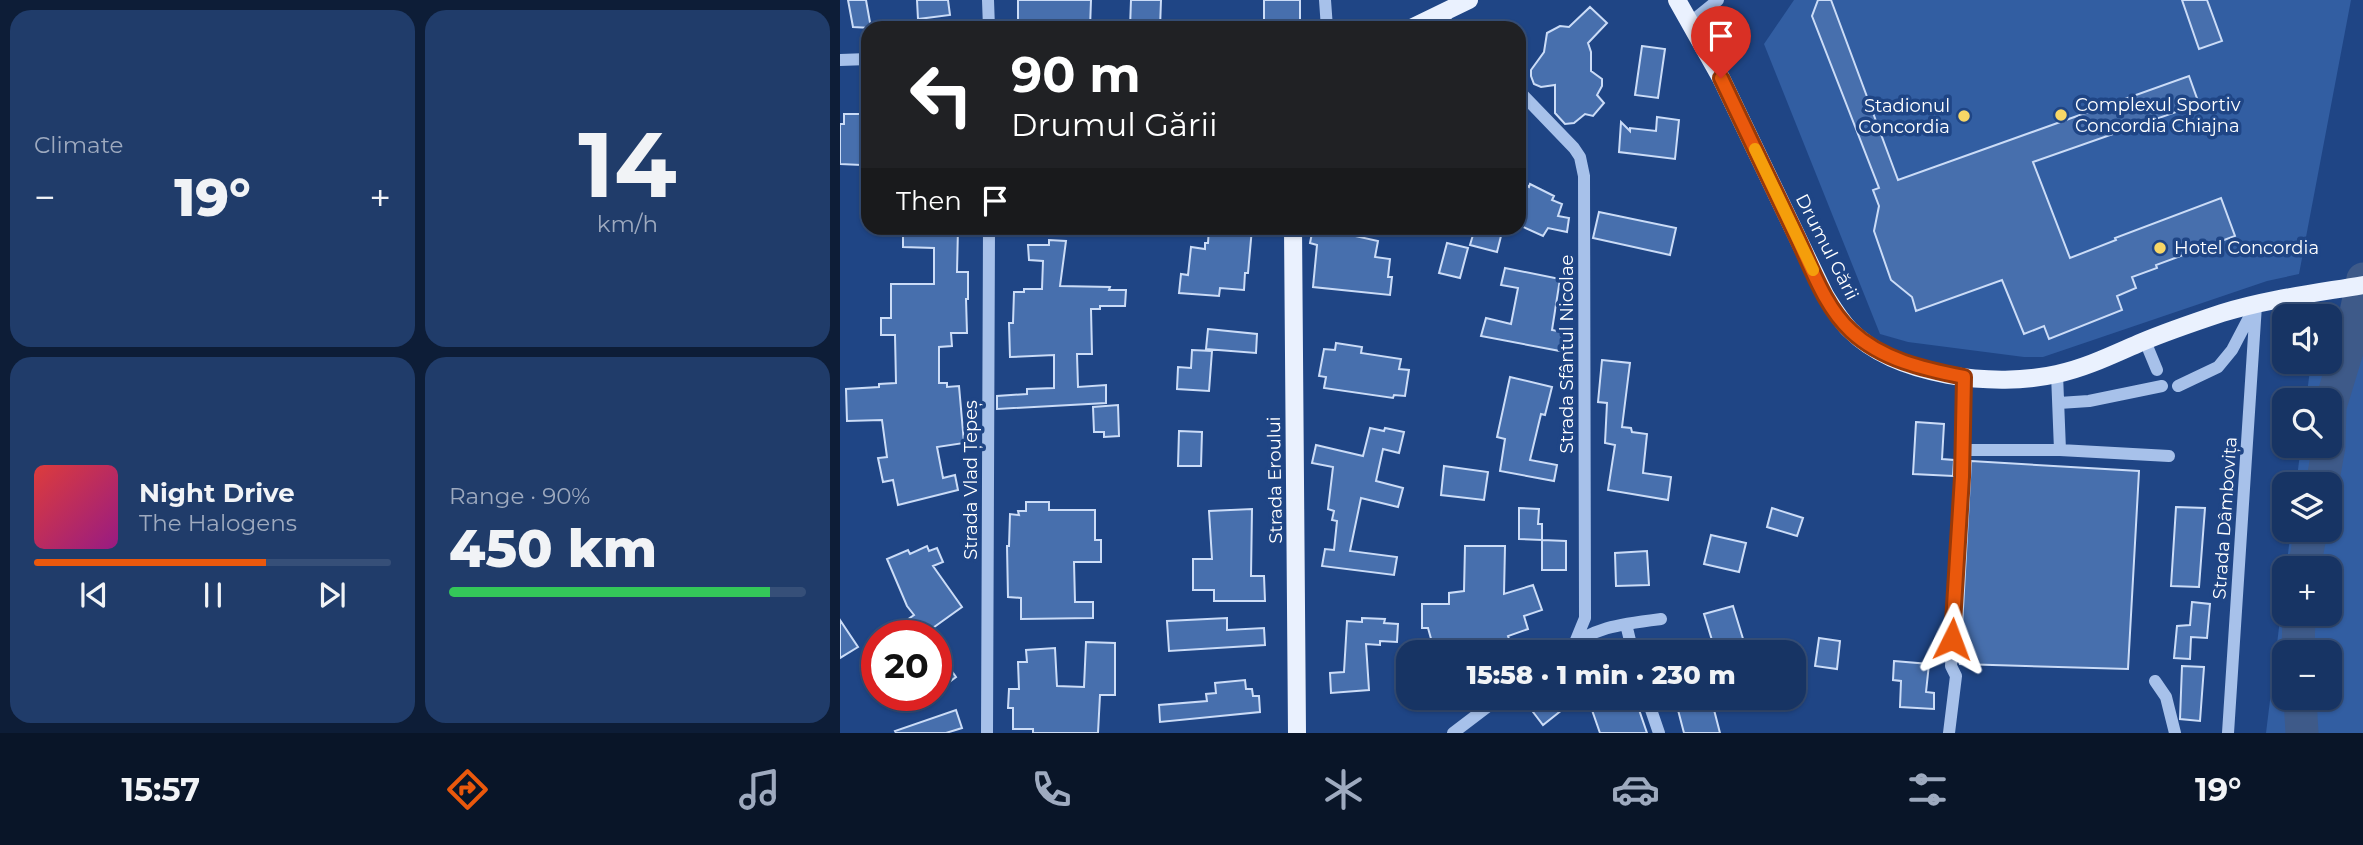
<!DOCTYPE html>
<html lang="en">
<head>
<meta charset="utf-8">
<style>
  :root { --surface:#173464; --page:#203c6a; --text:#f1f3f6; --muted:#9eaabf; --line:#364f78; --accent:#ea580c }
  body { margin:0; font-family:Montserrat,sans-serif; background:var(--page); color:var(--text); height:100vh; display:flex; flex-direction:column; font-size:26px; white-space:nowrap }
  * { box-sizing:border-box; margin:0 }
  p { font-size:23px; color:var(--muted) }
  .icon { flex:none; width:38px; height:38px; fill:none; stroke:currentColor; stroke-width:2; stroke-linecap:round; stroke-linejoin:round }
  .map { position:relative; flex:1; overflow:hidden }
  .panel { display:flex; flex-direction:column; gap:10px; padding:10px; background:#0d1d37; width:840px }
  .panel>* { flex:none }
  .hud { position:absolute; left:21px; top:21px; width:665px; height:214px; border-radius:21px; box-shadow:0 2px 5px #0004,0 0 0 2px var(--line); background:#202124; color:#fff; overflow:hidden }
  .controls { position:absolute; left:1432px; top:304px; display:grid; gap:14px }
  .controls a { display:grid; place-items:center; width:70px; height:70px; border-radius:14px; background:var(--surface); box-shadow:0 2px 5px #0004,0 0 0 2px var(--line); font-size:35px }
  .speed { position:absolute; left:21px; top:620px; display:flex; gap:14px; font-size:35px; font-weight:700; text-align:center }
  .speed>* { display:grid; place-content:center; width:91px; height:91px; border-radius:50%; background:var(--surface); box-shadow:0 2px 5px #0004,0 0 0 2px var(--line); line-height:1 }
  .speed .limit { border:10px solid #d22; background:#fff; color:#111 }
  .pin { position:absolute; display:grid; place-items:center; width:60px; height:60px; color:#fff; margin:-72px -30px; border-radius:50% 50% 50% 0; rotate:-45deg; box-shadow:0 0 7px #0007 }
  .pin .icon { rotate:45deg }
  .me { position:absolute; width:77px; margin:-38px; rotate:3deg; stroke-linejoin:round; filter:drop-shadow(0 0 5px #0008) }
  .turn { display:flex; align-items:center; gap:24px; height:147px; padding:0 35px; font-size:32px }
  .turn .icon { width:91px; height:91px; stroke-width:2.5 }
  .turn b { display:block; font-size:49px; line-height:60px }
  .then { display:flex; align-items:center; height:66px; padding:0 35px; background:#0003; gap:14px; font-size:26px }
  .big { font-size:52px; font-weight:800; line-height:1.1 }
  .panel .tile { flex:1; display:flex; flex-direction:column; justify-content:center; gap:10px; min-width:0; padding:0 24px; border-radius:21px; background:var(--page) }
  .panel .dial { align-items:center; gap:0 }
  .dial b { font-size:91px; line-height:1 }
  .song { display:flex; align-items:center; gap:21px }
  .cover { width:84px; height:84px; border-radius:10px; background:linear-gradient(135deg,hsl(0 70% 55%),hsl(310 70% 35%)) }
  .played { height:7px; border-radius:4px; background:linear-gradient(90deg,var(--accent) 65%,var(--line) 65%) }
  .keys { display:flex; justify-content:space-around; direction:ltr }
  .heat { display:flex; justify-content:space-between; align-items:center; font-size:38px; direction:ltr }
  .charge { height:10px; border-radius:5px; background:linear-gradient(90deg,#34c759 90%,var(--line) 0) }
  .panel .tiles { flex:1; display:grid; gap:10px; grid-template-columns:repeat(2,1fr) }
  .trip { position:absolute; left:556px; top:640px; width:410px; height:70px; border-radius:21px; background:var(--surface); box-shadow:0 2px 5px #0004,0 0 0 2px var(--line); font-weight:800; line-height:70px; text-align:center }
  .tabs { display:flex; height:112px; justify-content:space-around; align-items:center; background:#091528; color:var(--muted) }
  .tabs .icon { width:49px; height:49px }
  .tabs .on { color:var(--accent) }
  .tabs b { font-size:32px; color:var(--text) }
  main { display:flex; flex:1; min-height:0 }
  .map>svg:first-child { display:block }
  .green { fill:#325ea2; fill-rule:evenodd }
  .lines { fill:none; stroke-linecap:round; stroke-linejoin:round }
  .river { stroke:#3e5a89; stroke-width:33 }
  .building { fill:#476fad; stroke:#cbdcf7; stroke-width:2 }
  .minor { stroke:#a7c1ea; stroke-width:12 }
  .major { stroke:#eaf1fe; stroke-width:18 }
  .route-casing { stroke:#983908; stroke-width:18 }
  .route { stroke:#ea580c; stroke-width:12 }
  .slow { stroke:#f59e0b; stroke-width:12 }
  .poi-dot { fill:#f8d766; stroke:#1f4585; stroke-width:2.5 }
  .labels { text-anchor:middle; stroke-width:7; stroke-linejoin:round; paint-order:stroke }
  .poi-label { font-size:18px; fill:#fff; stroke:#1f4585; text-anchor:start }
  .street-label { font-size:18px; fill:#fff; stroke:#1f4585 }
</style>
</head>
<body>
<main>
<section class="panel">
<div class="tiles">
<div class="tile"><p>Climate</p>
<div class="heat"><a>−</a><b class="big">19°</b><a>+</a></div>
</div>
<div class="tile dial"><b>14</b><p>km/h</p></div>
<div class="tile">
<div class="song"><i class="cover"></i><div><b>Night Drive</b><p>The Halogens</p></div></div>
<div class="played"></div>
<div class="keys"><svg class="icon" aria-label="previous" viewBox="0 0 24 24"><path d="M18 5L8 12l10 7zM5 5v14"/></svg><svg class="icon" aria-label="pause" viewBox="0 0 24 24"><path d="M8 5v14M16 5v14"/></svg><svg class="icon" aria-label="next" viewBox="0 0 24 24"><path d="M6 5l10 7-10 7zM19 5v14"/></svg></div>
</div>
<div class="tile"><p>Range · 90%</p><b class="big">450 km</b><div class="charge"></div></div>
</div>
</section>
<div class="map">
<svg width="1523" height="733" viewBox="0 0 1523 733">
  <rect width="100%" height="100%" fill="#1f4585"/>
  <path class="green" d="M954,0H1511L1459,274L1427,281L1203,357H1184L1068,342L1040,334L924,44Z
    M1523,352V733H1426L1444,587V614H1489V569H1446L1451,530H1489V485H1456L1461,446H1489V401H1466L1471,362H1489V356ZM1444,653H1489V698H1444Z"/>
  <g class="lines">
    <path class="river" d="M1489,443L1490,407L1510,341L1523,279
      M1482,485L1489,446
      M1464,569L1471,530
      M1458,653L1459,614
      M1460,698L1462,733"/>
  </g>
  <path class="building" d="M8,0H26L31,28L13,27Z
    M77,0H108L110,15L78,19Z
    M178,0H251L250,28H178Z
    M291,0H321L320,28H290Z
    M424,0H460V28H424Z
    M978,0H991L1058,180L1349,76L1359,104L1193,162L1230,258L1276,240L1275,238L1381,198L1395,236L1316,265L1317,268L1292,277L1296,288L1277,296L1282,310L1209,339L1204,326L1184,334L1162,280L1076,311L1072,297L1051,280L1034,231L1039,206L1033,190L1039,188L972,16Z
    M1342,0H1367L1382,41L1359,49Z
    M750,7L767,23L748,43L751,52V71L762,79V86L757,95L764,103L753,116L745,114L734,123L725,124L715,113V85L701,87L694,84L691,76V70L704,52L707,33L720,26L729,27Z
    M802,46L825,49L818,98L795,95Z
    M4,114H28V133H22L21,165L0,164V124H4Z
    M817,117L839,120L835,159L779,152L781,122L790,131V128L816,131Z
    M679,182L689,187L690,184L714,196L712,200L722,204L718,216L729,218L727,232L708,228L703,236L679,225Z
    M759,212L836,228L830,255L753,238Z
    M63,228H118L117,272H128V299H126L127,333H111L112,346L99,347V383H107V387L119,386L124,443L97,447L103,478L115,475L118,490L58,505L53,480L43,482L38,458L47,457L42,420L7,421L6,389L39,387V384L56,383L55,335H41V318H51V284H94V248L63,247Z
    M369,228H412L408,273H405L404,290L380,288L379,296L339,293L341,274L348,275L351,247L365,249V243H368Z
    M473,228H494V230L515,234V236L538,241L535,257L550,259L548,277H552L550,295L473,287L477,245L470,243Z
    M635,228L662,232L657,252L630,245Z
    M209,240L226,241L220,286L270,287L269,290H286L285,306H260V309H251L252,354H237L238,387L266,385V403L157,409V396L187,394V389L214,388V355L170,357L169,323H173L174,292H184V289H202L203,261L189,260L188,245H209Z
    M607,243L628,248L620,278L599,273Z
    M665,268L720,279L712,330L723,332L720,351L641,336L646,318L671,324L678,288L661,285Z
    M368,329L417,334L416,353L366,349Z
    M496,343L522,347L521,353L561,359L559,369L569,370L565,396L554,395L553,398L484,388L486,377L479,376L484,349L495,350Z
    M352,350L372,351L369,391L337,389L338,367L351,368Z
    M762,360L790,363L782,427L791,428L792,432L807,434L803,473L831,477L828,500L768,490L775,445L765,443L767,403L758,402Z
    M670,377L712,387L705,415L701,414L690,460L717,465L714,481L660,471L665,439L657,437Z
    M278,405L279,436L264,437V432H254L253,407Z
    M1076,422L1104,424L1102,459L1114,460L1113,476L1073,474Z
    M530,428L544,431L545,428L564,432L559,453L543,449L536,481L563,488L558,507L521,498L510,551L557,557L554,575L482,566L485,549L494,550L497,521L492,520L494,511L488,509L493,467L472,463L476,445L523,456Z
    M339,431L362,432L361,466H338Z
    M1131,461L1299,471L1288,669L1120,664Z
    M604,466L648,472L644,500L601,495Z
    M186,502H209V510H255V540H261V562H234L235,602H253V618L181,619V598L168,597L167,546H169L170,514L179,515L178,511H186Z
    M1336,507L1365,508L1359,587L1331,586Z
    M679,508L699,509L698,524H702V540L679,539Z
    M932,508L963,518L957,536L927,527Z
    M412,509L411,576H424L425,601H374V590H353V559H372L369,511Z
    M871,535L906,543L899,572L864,564Z
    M702,540L726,541V570H702Z
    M87,546L89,551L97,548L103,562L93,566L122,607L83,635H78L67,620L74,615L67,606L47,559L68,550L70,554Z
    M625,546H665L664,594L693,585L702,610L684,616L688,629L668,636L674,653H595L588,628H582V604H609V593L624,591Z
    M807,551L809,585L776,586L775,553Z
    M1352,602L1370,604L1367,638L1351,637L1350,659L1334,658L1337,626L1350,625Z
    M893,606L904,642L875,650L864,614Z
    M387,618V630L424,628L425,645L329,651L327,621Z
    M522,618L545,619L544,623L558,624L557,642L540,641V645L526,644L529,690L491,693L490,673L504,672L507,621L522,622Z
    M0,620L18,647L0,658Z
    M979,638L1000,641L997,669L975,666Z
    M246,642L275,643V695H260L258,733H193V729H173V708H168L169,689H179L178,662H187L186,650L215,648L217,686L244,687Z
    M1054,661L1089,664L1086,692L1094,693V709L1060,707L1061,681L1053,680Z
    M106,663L116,677L96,692V670Z
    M1342,666L1364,667L1360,721L1340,719Z
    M405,680L406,689H412L413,696H419L420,712L320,722L319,705L367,701L366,694L376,693L375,683Z
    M702,698H737L703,725L690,708Z
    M767,698H795L807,733H760L752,710L768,703Z
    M872,702L880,733H844L838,710Z
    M116,710L122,728L106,733H56L55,731Z"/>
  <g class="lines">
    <path class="minor" d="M148,0L149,28
      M485,0L487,28
      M599,15L613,28
      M851,22L878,0
      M0,60L28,59
      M679,91L734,148L740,157L744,176L745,618L736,640
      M1305,341L1317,370
      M1217,374L1220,450
      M1338,386L1378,367L1392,350L1414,308
      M1219,403L1249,401L1322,386
      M1123,450H1220L1329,456
      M786,624L793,653
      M720,653C753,627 780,624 821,619
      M1315,681L1326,697L1335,733
      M807,698L819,733
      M147,733L149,228
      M613,733L659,698
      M1109,733L1116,676L1111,666L1122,477L1124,377
      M1388,733L1416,305"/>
    <path class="major" d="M837,0L881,78L985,295C993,308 1000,320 1010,330C1057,377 1155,388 1217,374C1246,368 1274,354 1302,342C1328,331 1355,322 1382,313C1427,299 1476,293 1523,285
      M571,28L629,0
      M453,228L457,733"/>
  </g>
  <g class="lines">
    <g class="route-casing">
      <path id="route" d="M881,78C906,130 931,182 955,233C971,266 984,306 1011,331C1042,360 1084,369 1124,377L1122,477L1112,639"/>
    </g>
    <use href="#route" class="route"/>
    <path class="slow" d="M915,149L973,270"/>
  </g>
  <g class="poi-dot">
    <circle cx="1221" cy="115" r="7"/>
    <circle cx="1124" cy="116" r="7"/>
    <circle cx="1320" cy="248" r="7"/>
  </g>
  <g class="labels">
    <g class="poi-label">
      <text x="1235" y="111">Complexul Sportiv<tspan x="1235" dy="21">Concordia Chiajna</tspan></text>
      <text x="1110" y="112" text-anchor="end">Stadionul<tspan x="1110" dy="21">Concordia</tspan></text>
      <text x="1334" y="254">Hotel Concordia</text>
    </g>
    <g class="street-label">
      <text transform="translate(987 247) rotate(63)" y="6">Drumul Gării</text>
      <text transform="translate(727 354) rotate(-90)" y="6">Strada Sfântul Nicolae</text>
      <text transform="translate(131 480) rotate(-90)" y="6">Strada Vlad Țepeș</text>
      <text transform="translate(435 480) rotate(-91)" y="6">Strada Eroului</text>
      <text transform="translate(1385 518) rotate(-86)" y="6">Strada Dâmbovița</text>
    </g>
  </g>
</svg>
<div class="controls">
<a><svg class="icon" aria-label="sound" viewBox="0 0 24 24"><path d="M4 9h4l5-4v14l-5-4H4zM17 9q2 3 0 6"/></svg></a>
<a><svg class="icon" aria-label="search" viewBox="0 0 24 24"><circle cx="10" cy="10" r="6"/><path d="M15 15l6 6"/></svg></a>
<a><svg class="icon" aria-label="layers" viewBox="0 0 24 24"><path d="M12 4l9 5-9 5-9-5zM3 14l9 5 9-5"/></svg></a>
<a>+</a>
<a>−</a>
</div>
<div class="speed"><div class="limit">20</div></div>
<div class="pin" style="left:881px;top:78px;background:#d93025"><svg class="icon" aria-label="arrive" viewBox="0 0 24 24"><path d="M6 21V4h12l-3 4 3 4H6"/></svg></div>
<svg class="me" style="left:1112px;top:639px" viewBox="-20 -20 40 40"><path d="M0-17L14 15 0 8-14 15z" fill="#ea580c" stroke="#fff" stroke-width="4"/></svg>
<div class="trip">15:58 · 1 min · 230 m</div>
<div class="hud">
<div class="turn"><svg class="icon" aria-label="left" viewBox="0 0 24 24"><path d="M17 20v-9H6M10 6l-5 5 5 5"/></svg><div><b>90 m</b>Drumul Gării</div></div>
<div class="then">Then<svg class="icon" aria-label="arrive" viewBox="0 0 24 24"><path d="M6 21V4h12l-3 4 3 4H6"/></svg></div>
</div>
</div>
</main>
<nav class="tabs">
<b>15:57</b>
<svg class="icon on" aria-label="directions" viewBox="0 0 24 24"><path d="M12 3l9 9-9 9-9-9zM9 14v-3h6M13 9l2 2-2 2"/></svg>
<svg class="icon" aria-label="music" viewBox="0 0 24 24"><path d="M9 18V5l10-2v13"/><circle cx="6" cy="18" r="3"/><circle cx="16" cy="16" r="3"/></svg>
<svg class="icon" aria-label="phone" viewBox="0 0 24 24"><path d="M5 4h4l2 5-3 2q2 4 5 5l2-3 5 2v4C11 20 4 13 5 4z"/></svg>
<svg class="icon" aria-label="climate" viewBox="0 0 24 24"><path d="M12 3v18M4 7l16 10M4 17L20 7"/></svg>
<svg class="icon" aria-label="car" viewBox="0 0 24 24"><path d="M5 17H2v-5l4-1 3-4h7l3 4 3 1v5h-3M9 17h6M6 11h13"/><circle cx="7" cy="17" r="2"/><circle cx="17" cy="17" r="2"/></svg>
<svg class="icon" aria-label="filters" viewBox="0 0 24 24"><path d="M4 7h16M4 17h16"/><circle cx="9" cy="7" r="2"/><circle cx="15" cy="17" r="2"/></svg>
<b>19°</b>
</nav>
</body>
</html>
